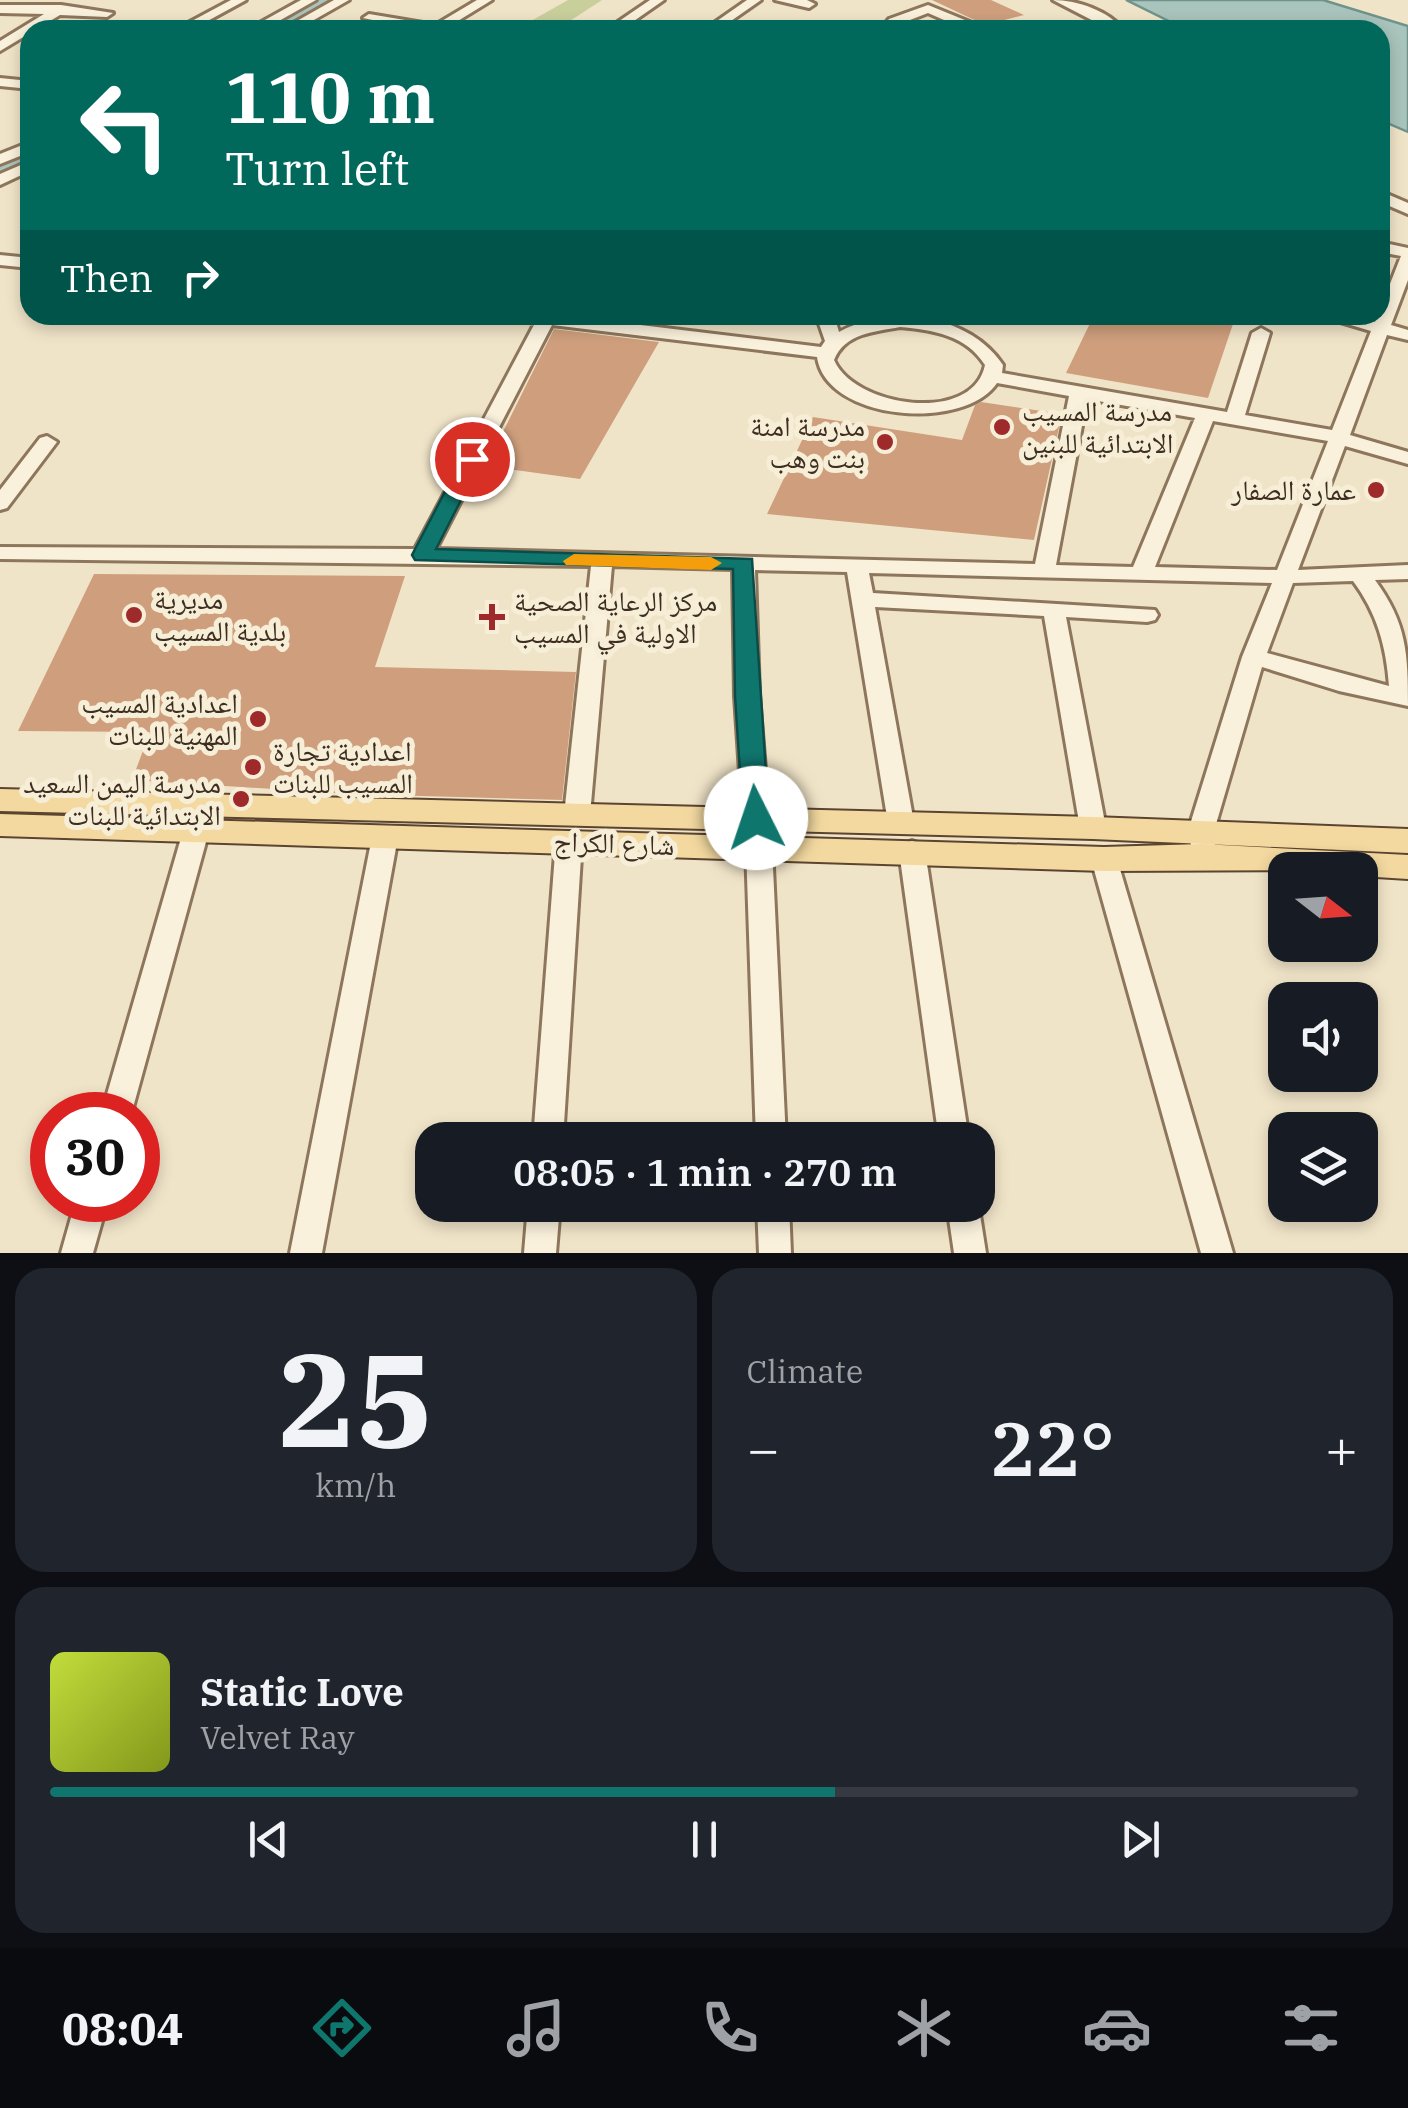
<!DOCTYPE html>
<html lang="en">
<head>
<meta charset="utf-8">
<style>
  :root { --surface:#171b24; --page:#20242c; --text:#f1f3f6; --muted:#9ea1a6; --line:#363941; --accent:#0f766e }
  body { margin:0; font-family:"IBM Plex Serif","Noto Naskh Arabic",serif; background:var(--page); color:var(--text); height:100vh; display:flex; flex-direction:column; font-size:38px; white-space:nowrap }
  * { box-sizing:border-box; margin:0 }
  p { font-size:32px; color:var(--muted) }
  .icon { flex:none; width:55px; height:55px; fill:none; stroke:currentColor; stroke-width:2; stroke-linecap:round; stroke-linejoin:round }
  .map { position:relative; height:1253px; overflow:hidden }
  .details { display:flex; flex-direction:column; gap:15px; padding:15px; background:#0d0f14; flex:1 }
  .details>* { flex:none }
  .guide { position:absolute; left:20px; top:20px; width:1370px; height:305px; border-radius:30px; box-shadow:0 5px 15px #0003; background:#00695c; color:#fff; overflow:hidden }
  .needle { width:65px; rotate:107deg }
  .buttons { position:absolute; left:1268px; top:852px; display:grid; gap:20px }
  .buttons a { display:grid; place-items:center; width:110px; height:110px; border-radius:20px; background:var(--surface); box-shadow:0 5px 15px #0003; font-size:50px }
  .speed { position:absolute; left:30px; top:1092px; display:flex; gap:20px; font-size:50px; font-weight:700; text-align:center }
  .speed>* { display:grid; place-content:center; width:130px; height:130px; border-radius:50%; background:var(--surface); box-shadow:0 5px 15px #0003; line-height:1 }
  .speed .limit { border:15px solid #d22; background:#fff; color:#111 }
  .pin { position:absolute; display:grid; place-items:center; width:85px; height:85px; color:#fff; margin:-42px; border:5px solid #fff; border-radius:50%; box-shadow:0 2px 10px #0007 }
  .me { position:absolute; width:110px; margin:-55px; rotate:356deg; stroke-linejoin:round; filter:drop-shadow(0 0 8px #0008) }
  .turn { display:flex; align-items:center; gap:35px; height:210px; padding:0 40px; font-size:45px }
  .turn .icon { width:130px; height:130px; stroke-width:2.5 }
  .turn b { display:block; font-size:70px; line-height:85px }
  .then { display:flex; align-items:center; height:95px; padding:0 40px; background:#0003; gap:20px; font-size:38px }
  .big { font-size:75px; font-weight:600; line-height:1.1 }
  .details .widget { flex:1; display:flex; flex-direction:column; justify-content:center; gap:15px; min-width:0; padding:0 35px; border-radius:30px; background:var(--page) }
  .details .dial { align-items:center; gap:0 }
  .dial b { font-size:130px; line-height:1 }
  .song { display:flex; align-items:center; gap:30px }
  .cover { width:120px; height:120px; border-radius:15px; background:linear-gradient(135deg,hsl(70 70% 55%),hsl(70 70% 35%)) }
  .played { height:10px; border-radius:5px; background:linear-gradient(90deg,var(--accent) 60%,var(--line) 60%) }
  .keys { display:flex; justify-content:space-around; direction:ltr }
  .heat { display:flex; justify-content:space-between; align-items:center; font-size:55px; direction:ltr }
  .details .tiles { flex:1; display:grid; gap:15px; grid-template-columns:1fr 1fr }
  .widget:last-child { grid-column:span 2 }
  .trip { position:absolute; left:415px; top:1122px; width:580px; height:100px; border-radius:30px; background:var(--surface); box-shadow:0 5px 15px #0003; font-weight:600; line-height:100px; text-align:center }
  .tab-bar { display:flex; height:160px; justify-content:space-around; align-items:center; background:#090b0e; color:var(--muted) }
  .tab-bar .icon { width:70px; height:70px }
  .tab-bar .on { color:var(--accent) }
  .tab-bar b { font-size:45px; color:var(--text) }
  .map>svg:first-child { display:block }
  .green { fill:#c9cf9b }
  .water { fill:#a9c4bc; stroke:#6f938a; stroke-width:2.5 }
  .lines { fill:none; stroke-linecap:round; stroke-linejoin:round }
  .canal { fill:#a9c4bc; fill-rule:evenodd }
  .building { fill:#cf9f7d }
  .minor-casing { stroke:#8d765c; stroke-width:6 }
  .major-casing { stroke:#5b4430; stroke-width:4 }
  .minor { fill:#faf1dc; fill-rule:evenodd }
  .major { fill:#f3d9a0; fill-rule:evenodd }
  .route { fill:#0f766e; stroke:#0a4d48; stroke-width:2.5 }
  .slow { fill:#f59e0b }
  .poi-dot { fill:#9e2a2b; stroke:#f7eed8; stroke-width:4 }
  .labels { text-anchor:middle; stroke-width:10; stroke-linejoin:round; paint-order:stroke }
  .poi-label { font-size:28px; fill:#3d2e20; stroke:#f7eed8; text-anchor:start }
  .street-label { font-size:28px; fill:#3d2e20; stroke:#f7eed8 }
</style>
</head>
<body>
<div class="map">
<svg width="1408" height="1253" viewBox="0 0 1408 1253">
  <rect width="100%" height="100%" fill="#f0e4c8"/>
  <path class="green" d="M568,0H602L556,30H515Z"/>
  <path class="water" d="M1126,0H1323L1408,26V132L1380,120V30H1187Z"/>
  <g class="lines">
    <path class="canal" d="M317,0H332L279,30H263Z
      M30,153V163L0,178V167Z"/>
  </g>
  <path class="building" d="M932,0H991L1024,15L985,25Z
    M1094,315H1236L1208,398L1066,373Z
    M554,329L659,342L580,479L486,466Z
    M981,402L1062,414L1034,540L767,514L813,417L962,440L975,405Z
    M94,574L405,576L375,667L576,672L562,800L350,794L132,780L150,732L18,731Z"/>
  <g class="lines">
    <g class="minor-casing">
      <path id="minor" d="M231,0H246L191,30H175Z
        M301,0H316L263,30H247Z
        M334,0H349L298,29L288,26Z
        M477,0H492L448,27L451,30H421L363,18L369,14L435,25Z
        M650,0H664L621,30H606Z
        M747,0H761L718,30H704Z
        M775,0H807L815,4L809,8Z
        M1053,0C1078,0 1108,11 1124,30H1111Z
        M0,5H61L113,13L107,17L60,15L0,51V41L44,14L0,13Z
        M928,5L982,27L984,30H967L928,13L897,25L893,30H880L889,19Z
        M0,78L30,81V89L0,86Z
        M30,142V152L0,164V154Z
        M30,161V171L0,185V174Z
        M1380,191L1408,203V214L1380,202Z
        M1380,242L1408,248V280L1391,325L1408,330V340L1387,335L1350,435L1408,452V464L1345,446L1298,570L1408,565V579L1375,580C1407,623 1408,654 1408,706L1339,691L1262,667L1214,831L1215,847L1211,854H1193L1188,831L1242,657L1272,583L869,573L873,593L1155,610L1158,615L1155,620L1147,622L1066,617L1106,828L1102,835H1084L1080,828L1044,616L875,607L914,823L910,830H892L888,823L847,572L755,570L759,696L769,818L765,825H747L743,818L735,696L733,569L612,566L590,815L586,821H568L564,815L591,566L0,559V547L415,549L535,323L509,319L506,315H558L821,347L825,341L816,315H834L839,332C891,303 970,315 1003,365L1002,373L1227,412L1252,333L1261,328L1270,333L1245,415L1332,430L1371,331L1317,315H1347L1375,322L1401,256L1380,252ZM552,325L817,357C826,421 964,432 997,383L1069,396L1035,564L436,549ZM900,327C933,330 966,335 985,365C973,425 854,407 834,360C845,333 874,332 900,327ZM1087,399L1195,418L1133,567L1056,565ZM1213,421L1328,441L1277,570L1155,567ZM1353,581C1377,613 1386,646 1389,686L1267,653L1293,583Z
        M0,255L30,258V268L0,265Z
        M47,436L57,442L7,508L0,510V490L40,438Z
        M196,822L205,824L209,831L131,1115H101L183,831L187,824Z
        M385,828L394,830L398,837L322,1253H290L372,837L376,830Z
        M569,832L578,834L582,841L563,1140H533L556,841L560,834Z
        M759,837L768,840L772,847L786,1140H756L746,847L750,840Z
        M912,841L921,844L925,851L969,1140H939L899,851L903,844Z
        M1104,849L1113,852L1117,859L1233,1253H1201L1091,859L1095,852Z
        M76,1200H108L93,1253H61Z
        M978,1202L986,1253H954L947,1205H978Z
        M528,1205H560L556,1253H524Z
        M757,1205H789L791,1253H759Z"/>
    </g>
    <g class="major-casing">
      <path id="major" d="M0,789L1093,817L1408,829V853L1093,839L0,811Z
        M0,814L1104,847L1202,844L1408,855V879L1360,876V870L1104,871L0,836Z"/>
    </g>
    <use href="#minor" class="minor"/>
    <use href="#major" class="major"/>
  </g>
  <path class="route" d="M472,453L482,459L436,549L752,559L769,818L765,825H747L743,818L735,696L733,569L415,560L412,555L462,459Z"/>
  <path class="slow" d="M574,554L711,557L722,563L711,570L566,565L563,561Z"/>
  <g class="poi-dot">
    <circle cx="1002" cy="427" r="10"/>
    <circle cx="885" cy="442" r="10"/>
    <circle cx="1376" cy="490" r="10"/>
    <circle cx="134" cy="615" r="10"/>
    <path d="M487 602h10v10h10v10h-10v10h-10v-10h-10v-10h10z"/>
    <circle cx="258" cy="719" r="10"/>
    <circle cx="253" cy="767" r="10"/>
    <circle cx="241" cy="799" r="10"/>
  </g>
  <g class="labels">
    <g class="poi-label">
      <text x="1022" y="421">مدرسة المسيب<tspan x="1022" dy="32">الابتدائية للبنين</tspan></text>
      <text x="865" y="436" text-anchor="end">مدرسة امنة<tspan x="865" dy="32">بنت وهب</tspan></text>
      <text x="1356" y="500" text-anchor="end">عمارة الصفار</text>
      <text x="154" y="609">مديرية<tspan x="154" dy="32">بلدية المسيب</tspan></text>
      <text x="514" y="611">مركز الرعاية الصحية<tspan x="514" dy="32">الاولية في المسيب</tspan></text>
      <text x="238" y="713" text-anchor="end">اعدادية المسيب<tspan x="238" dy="32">المهنية للبنات</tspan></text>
      <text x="273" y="761">اعدادية تجارة<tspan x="273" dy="32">المسيب للبنات</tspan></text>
      <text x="221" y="793" text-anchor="end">مدرسة اليمن السعيد<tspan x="221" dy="32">الابتدائية للبنات</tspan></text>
    </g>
    <g class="street-label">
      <text transform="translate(614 843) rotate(2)" y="10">شارع الكراج</text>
    </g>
  </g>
</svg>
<div class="buttons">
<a><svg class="needle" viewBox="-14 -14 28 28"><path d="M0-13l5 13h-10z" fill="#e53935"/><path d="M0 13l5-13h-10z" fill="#9ea1a6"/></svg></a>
<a><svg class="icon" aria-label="sound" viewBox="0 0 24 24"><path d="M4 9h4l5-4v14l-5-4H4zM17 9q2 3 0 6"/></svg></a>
<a><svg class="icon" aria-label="layers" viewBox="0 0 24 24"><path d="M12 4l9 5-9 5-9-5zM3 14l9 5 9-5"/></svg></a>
</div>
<div class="speed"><div class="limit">30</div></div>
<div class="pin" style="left:472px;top:459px;background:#d93025"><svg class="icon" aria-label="arrive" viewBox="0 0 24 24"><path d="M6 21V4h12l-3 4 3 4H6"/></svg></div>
<svg class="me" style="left:756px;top:818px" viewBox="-20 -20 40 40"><circle r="19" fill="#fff"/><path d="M0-13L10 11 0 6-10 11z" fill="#0f766e"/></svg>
<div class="trip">08:05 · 1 min · 270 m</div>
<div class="guide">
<div class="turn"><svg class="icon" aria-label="left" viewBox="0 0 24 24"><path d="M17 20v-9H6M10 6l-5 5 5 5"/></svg><div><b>110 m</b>Turn left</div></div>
<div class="then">Then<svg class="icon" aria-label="right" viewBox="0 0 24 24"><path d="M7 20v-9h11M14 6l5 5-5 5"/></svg></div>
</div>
</div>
<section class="details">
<div class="tiles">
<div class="widget dial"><b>25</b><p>km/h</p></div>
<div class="widget"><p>Climate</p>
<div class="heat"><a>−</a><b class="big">22°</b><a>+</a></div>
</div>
<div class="widget">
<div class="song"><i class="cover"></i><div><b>Static Love</b><p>Velvet Ray</p></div></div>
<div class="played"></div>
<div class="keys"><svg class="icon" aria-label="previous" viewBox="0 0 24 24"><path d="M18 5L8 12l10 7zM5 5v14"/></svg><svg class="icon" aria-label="pause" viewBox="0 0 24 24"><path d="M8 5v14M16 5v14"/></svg><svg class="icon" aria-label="next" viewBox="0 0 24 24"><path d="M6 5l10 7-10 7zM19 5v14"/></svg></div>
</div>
</div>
</section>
<nav class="tab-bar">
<b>08:04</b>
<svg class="icon on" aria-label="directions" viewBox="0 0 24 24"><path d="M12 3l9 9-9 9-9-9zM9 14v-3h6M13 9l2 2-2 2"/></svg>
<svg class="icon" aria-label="music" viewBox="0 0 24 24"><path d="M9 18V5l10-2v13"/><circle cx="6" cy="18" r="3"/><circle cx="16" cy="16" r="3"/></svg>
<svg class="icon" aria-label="phone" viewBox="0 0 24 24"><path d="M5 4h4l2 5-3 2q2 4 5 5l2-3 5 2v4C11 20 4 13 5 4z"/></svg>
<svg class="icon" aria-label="climate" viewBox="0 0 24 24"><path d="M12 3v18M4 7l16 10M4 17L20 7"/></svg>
<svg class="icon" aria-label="car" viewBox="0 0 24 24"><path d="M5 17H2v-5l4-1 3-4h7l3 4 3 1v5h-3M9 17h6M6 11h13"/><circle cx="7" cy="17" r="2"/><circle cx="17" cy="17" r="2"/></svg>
<svg class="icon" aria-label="filters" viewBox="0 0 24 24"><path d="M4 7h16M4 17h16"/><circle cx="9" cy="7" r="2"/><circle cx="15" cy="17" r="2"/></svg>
</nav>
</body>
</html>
